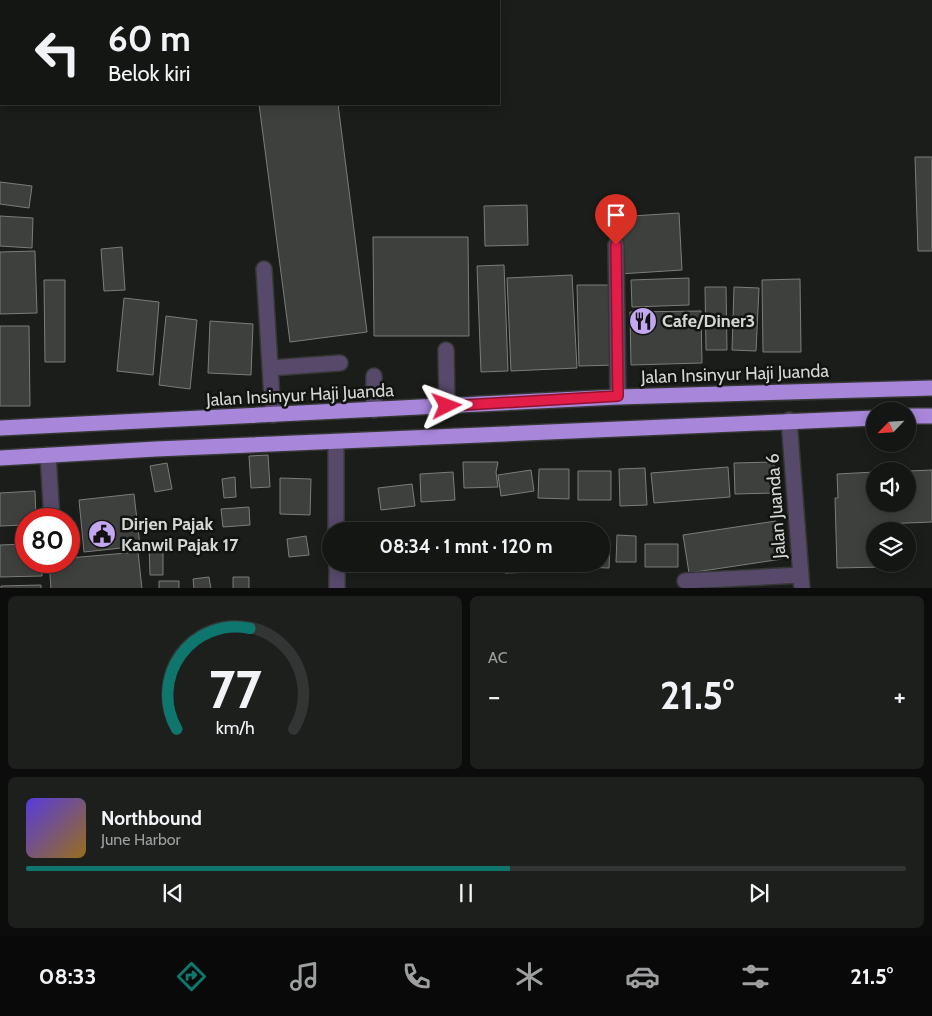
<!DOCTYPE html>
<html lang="id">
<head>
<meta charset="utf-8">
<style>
  :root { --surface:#141614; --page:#1d1f1d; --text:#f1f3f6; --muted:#9d9fa0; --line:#333534; --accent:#0f766e }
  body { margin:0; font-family:Cabin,sans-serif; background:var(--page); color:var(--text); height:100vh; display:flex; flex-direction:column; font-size:19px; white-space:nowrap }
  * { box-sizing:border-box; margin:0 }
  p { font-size:16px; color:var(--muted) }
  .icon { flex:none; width:28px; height:28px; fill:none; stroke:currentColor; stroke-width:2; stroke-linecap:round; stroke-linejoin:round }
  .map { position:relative; height:588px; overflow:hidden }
  .panel { display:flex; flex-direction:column; gap:8px; padding:8px; background:#0b0c0b; flex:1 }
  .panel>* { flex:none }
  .banner { position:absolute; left:0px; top:0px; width:500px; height:105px; box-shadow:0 2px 12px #0003,0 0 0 1px var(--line); background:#141614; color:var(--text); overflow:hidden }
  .needle { width:32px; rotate:245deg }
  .tools { position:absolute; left:866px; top:402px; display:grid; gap:10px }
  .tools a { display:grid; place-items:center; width:50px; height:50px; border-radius:50%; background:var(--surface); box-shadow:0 2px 12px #0003,0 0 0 1px var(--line); font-size:25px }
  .speed { position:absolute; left:15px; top:508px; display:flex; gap:10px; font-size:25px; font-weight:700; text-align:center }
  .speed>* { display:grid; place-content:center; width:65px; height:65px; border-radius:50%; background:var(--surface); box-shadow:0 2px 12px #0003,0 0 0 1px var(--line); line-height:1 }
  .speed .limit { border:8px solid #d22; background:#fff; color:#111 }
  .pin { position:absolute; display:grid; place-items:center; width:42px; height:42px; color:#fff; margin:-51px -21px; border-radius:50% 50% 50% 0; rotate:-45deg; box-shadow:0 0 5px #0007 }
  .pin .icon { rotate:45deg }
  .me { position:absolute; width:55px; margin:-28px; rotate:87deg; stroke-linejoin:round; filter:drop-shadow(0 0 4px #0008) }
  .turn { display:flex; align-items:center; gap:18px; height:105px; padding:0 25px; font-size:22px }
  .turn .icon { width:65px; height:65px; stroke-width:2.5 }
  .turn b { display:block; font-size:35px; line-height:42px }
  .big { font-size:38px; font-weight:700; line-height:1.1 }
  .panel .widget { flex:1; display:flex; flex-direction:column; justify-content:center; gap:8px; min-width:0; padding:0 18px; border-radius:8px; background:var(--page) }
  .panel .dial { align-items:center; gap:0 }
  .dial svg { height:130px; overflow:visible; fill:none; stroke:var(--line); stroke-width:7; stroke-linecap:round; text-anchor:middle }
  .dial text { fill:var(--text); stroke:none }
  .song { display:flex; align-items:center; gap:15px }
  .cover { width:60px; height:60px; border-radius:8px; background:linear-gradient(135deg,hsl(250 70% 55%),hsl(40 70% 35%)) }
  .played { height:5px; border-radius:2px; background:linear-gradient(90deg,var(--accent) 55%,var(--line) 55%) }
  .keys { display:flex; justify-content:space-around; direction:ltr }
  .heat { display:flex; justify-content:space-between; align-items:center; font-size:28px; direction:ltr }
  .panel .tiles { flex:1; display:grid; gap:8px; grid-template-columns:1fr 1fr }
  .widget:last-child { grid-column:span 2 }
  .trip { position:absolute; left:322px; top:522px; width:288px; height:50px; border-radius:25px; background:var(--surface); box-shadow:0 2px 12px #0003,0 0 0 1px var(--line); font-weight:700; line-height:50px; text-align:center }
  .tabs { display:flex; height:80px; justify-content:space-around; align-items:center; background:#080908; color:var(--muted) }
  .tabs .icon { width:35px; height:35px }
  .tabs .selected { color:var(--accent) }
  .tabs b { font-size:22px; color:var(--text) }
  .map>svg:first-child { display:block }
  .building { fill:#3e403d; stroke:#7b7d7a }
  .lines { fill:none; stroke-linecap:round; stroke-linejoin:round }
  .minor-casing { stroke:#353734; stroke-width:18 }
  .highway-casing { stroke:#353734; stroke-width:18 }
  .minor { stroke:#56496a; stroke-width:15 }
  .highway { stroke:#a886da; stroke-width:15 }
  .route-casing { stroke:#92132f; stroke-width:12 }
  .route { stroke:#e11d48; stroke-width:9 }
  .labels { text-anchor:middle; stroke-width:5; stroke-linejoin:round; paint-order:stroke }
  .poi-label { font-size:18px; font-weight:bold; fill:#d4d6d3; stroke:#121411; text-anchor:start }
  .street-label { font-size:18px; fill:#d4d6d3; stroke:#121411 }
</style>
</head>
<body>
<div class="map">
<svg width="932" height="589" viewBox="0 0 932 589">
  <rect width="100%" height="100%" fill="#1b1d1a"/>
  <path class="building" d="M253,0H293L290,1Z
    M364,0H387V1H364Z
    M394,0H423V1H394Z
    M259,104H338L367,332L290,342Z
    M915,157H932V251H918Z
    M0,182L32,186L29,208L0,204Z
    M527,205L528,245L485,246L484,206Z
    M679,213L682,270L619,274L616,217Z
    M0,216L33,218L32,248L0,246Z
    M373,237H468L469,336H374Z
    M122,247L125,290L104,291L101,249Z
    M35,251L37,313L0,314V252Z
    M504,265L508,371L481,372L477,266Z
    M572,275L577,368L511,371L507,278Z
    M689,278V305L632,307L631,280Z
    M800,279L801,352H763L762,280Z
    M44,280H65V362H45Z
    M577,285H616L617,365L579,366Z
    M705,287H726L727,350H706Z
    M734,287L759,288L756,351L732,350Z
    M124,298L159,302L153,375L117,371Z
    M701,311L702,363L631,365L630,312Z
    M166,316L197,320L190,389L159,385Z
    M210,321L253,324L251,375L208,373Z
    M0,326H29L30,406H0Z
    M268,455L270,487L251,488L249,456Z
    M463,462H498L496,472L498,487L464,488Z
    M774,462L775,493L735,494L734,463Z
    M167,463L172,489L155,492L150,466Z
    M728,467L730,497L654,503L651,473Z
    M645,468L647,505L620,506L619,469Z
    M539,469H569V499L538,498Z
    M531,470L534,491L501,496L498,475Z
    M932,470V522L882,524V531H875V564H883V567L837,568L835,498H838L837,474L875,472V504H908V471Z
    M578,471H611V500H578Z
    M453,472L455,500L421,502L420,474Z
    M235,477L236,497L224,498L222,479Z
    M280,478L311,479L310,515L280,514Z
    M412,484L415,506L381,510L378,488Z
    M35,491L36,519H26V525L0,526V493Z
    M134,494L140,546L84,552L79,500Z
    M249,507L250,525L223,527L221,509Z
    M776,521L782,559L689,573L683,535Z
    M617,535L636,536V562H616Z
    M306,536L309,555L289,557L287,539Z
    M163,542V575H150L149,543Z
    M601,543H610L609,568L578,567V564H601Z
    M26,544V561H42V576L0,577V545Z
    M645,544H678V567H645Z
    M138,552L142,589H51L49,561H69V558Z
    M505,564H536L537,572L505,573Z
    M541,564H573V571H541Z
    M209,577L211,589H194L193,579Z
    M233,577H249V589H233Z
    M159,581H179V589H159Z
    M41,585V589H1V586Z"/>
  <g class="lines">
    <g class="minor-casing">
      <path id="minor" d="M616,245L618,397
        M264,269L273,415
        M446,350L447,405
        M270,368L340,363
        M374,410V376
        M789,420L802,589
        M336,442V531
        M48,455L52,519
        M337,564V589
        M685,581L801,575"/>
    </g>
    <g class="highway-casing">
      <path id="highway" d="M908,416H932
        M0,428L618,397L932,388
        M0,458L156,449L875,418"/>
    </g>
    <use href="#minor" class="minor"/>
    <use href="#highway" class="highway"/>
  </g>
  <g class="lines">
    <g class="route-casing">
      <path id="route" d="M447,406L618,396L616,245"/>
    </g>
    <use href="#route" class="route"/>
  </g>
  <defs>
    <g id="restaurant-disc" transform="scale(1.4375)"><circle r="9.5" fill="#c4a7f1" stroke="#121411"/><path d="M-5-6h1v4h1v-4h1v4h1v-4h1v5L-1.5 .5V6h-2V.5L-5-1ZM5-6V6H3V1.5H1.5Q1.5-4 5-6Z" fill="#111"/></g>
    <g id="civic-disc" transform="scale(1.4375)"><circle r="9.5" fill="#c4a7f1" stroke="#121411"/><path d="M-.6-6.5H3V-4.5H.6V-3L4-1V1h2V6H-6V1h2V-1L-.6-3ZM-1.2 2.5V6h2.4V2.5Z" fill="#111"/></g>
  </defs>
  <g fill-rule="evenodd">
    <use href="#restaurant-disc" x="643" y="321"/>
    <use href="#civic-disc" x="102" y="534"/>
  </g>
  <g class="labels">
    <g class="poi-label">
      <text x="662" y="327">Cafe/Diner3</text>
      <text x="121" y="530">Dirjen Pajak<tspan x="121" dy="21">Kanwil Pajak 17</tspan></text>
    </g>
    <g class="street-label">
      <text transform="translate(735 374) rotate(-2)" y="6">Jalan Insinyur Haji Juanda</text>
      <text transform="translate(300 395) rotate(-3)" y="6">Jalan Insinyur Haji Juanda</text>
      <text transform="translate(776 506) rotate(-94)" y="6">Jalan Juanda 6</text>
    </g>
  </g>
</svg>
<div class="tools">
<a><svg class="needle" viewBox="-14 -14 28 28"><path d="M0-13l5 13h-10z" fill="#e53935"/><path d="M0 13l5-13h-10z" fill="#9d9fa0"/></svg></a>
<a><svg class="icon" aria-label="sound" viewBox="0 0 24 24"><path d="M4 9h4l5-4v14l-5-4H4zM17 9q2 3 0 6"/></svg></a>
<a><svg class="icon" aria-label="layers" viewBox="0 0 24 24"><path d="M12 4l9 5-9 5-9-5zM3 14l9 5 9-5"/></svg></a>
</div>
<div class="speed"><div class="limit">80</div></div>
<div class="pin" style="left:616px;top:245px;background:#d93025"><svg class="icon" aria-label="arrive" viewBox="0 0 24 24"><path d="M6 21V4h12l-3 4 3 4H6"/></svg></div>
<svg class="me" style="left:447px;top:406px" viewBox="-20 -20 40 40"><path d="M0-17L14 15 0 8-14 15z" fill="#e11d48" stroke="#fff" stroke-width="4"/></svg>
<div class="trip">08:34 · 1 mnt · 120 m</div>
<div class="banner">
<div class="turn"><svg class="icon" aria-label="left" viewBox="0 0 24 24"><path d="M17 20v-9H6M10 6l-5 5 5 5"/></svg><div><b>60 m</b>Belok kiri</div></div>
</div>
</div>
<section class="panel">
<div class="tiles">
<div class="widget dial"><svg viewBox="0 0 100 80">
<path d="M14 69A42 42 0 1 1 86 69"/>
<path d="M14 69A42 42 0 0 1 59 7" stroke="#0f766e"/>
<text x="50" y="56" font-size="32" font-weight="700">77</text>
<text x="50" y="72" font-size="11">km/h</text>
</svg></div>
<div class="widget"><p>AC</p>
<div class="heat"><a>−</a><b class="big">21.5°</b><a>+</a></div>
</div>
<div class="widget">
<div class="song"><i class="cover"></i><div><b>Northbound</b><p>June Harbor</p></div></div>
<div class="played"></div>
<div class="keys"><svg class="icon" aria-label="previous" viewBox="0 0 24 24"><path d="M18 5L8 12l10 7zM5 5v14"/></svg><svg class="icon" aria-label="pause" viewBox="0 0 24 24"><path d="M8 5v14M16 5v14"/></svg><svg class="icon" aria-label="next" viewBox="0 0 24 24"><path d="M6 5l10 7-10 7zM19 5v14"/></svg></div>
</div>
</div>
</section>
<nav class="tabs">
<b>08:33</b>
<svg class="icon selected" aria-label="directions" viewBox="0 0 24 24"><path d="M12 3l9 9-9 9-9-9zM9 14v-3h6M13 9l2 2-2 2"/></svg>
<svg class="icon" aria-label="music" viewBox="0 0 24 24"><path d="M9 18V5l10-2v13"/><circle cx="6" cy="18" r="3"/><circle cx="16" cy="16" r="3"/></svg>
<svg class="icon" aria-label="phone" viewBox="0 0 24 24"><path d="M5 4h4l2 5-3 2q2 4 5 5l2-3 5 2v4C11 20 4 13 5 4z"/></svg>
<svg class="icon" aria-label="climate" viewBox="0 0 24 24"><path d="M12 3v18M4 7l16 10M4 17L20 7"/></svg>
<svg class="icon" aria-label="car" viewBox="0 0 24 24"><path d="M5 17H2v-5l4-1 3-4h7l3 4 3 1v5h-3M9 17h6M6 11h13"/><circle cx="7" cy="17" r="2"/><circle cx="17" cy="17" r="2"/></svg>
<svg class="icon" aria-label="filters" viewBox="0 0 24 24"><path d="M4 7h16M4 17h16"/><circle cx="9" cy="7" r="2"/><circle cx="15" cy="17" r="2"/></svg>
<b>21.5°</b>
</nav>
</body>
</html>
